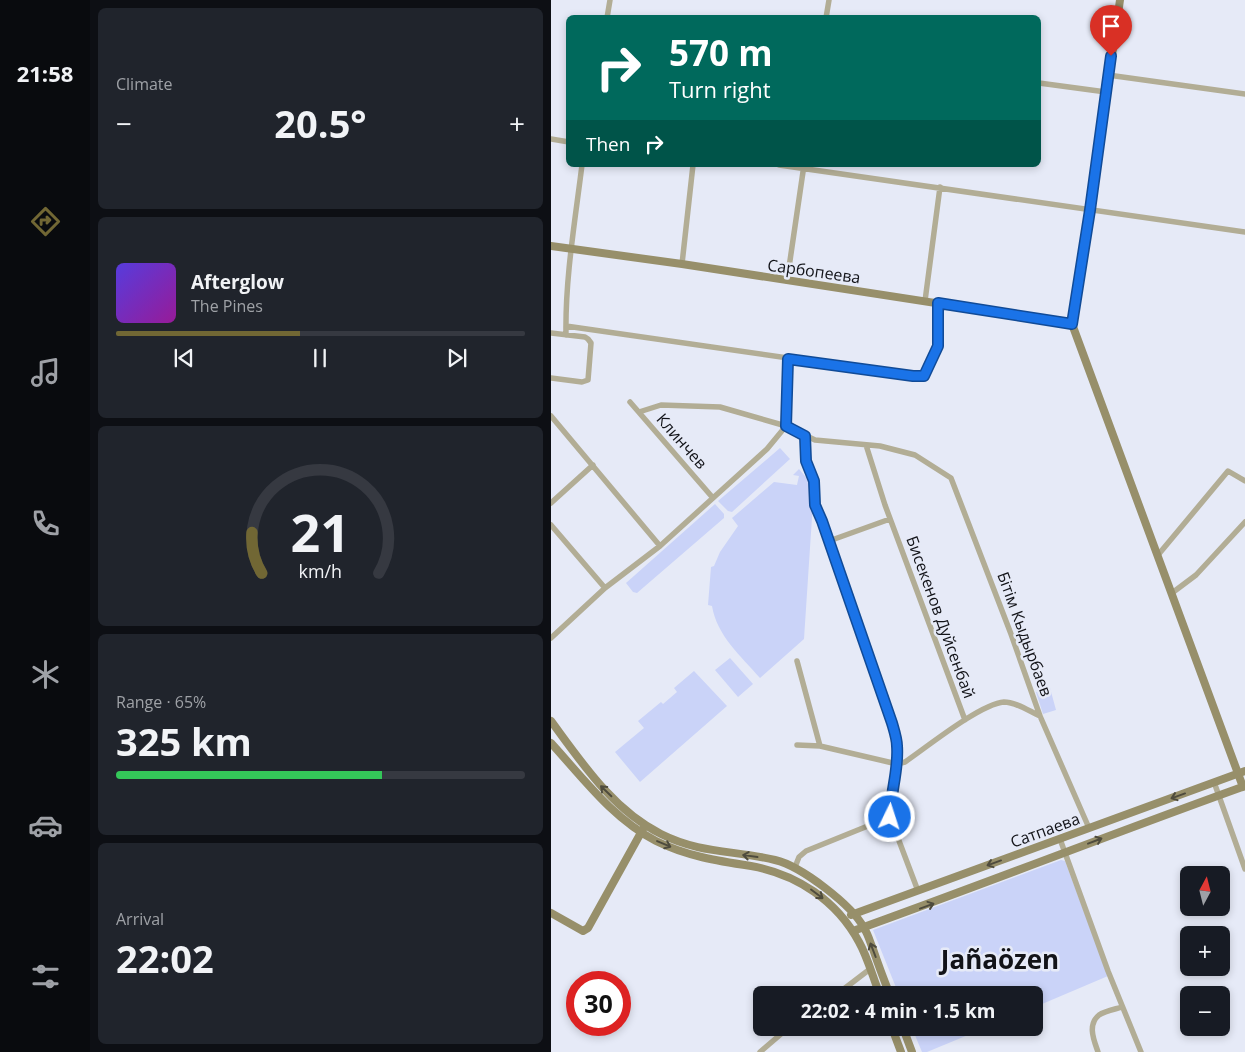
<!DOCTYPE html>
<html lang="en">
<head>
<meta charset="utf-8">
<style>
  :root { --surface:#171b24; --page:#20242c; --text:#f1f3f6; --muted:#9ea1a6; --line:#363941; --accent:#716734 }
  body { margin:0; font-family:"Open Sans",sans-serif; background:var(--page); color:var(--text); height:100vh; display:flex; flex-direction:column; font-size:19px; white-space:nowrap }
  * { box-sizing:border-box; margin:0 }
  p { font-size:16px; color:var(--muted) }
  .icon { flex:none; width:28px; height:28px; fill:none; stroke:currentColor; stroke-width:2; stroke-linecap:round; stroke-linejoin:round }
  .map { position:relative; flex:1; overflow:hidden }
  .drawer { display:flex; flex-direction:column; gap:8px; padding:8px; background:#0d0f14; width:461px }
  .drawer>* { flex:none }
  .top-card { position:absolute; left:15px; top:15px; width:475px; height:152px; border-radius:8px; box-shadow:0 2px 8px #0003; background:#00695c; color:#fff; overflow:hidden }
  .needle { width:32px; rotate:7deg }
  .controls { position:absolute; left:629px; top:866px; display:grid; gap:10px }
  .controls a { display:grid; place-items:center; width:50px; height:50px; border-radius:8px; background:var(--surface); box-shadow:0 2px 8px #0003; font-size:25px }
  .speed { position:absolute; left:15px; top:971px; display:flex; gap:10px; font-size:25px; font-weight:700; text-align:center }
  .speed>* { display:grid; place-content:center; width:65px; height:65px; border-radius:50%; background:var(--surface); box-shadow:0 2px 8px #0003; line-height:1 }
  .speed .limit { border:8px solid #d22; background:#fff; color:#111 }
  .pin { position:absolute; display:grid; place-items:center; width:42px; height:42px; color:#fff; margin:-51px -21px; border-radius:50% 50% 50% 0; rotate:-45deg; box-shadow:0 0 5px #0007 }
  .pin .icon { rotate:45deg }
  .me { position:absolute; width:55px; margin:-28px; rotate:4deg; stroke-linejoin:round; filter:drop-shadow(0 0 4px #0008) }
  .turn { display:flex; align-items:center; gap:18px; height:105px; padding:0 20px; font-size:22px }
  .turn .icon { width:65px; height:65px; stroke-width:2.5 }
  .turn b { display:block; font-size:35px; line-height:42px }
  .then { display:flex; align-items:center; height:48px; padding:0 20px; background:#0003; gap:10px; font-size:19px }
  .big { font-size:38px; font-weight:700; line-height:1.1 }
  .drawer .tile { flex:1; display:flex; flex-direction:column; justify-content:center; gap:8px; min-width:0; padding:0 18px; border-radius:8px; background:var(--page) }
  .drawer .dial { align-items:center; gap:0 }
  .dial svg { height:130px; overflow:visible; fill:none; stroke:var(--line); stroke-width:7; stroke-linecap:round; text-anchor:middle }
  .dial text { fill:var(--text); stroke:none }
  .song { display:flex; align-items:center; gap:15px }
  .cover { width:60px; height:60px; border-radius:8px; background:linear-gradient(135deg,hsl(250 70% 55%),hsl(300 70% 35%)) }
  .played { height:5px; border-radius:2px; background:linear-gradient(90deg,var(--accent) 45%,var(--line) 45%) }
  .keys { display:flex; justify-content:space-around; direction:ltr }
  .heat { display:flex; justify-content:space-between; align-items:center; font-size:28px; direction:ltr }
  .charge { height:8px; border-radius:4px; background:linear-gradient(90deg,#34c759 65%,var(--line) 0) }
  .trip { position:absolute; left:202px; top:986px; width:290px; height:50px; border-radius:8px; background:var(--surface); box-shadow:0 2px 8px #0003; font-weight:700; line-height:50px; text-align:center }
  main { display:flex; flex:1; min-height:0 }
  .dock { display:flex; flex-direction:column; width:90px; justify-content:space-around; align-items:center; background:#090b0e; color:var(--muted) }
  .dock .icon { width:35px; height:35px }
  .dock .current { color:var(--accent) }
  .dock b { font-size:22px; color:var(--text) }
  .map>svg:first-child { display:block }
  .green { fill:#cad3f8 }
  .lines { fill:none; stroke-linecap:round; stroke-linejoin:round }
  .street { stroke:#b2ad95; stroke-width:5.5 }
  .secondary { stroke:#978f6a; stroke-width:8 }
  .oneway { stroke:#4e4b3d }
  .route-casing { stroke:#114b97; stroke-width:12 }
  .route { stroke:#1a73e8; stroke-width:9 }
  .labels { text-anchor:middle; stroke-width:5; stroke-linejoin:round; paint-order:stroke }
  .street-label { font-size:16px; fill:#121318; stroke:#e6eaf7 }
  .town-label { font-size:26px; font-weight:bold; fill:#121318; stroke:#e6eaf7 }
</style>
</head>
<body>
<main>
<nav class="dock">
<b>21:58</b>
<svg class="icon current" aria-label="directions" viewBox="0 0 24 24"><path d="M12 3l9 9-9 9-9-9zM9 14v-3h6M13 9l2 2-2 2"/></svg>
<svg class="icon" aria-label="music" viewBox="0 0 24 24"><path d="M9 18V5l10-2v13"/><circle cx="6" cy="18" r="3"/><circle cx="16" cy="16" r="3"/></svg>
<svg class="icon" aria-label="phone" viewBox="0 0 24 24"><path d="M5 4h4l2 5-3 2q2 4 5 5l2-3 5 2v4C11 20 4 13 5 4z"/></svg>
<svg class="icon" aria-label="climate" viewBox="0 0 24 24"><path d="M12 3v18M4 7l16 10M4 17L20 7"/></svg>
<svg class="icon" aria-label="car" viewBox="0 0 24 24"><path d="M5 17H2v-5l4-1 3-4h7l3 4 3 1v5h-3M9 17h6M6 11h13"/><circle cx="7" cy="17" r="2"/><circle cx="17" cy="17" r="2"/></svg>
<svg class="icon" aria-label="filters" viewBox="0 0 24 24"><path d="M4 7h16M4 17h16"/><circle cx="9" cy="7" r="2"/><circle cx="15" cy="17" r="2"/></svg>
</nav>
<section class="drawer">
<div class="tile"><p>Climate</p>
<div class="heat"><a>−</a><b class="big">20.5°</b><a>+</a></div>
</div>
<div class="tile">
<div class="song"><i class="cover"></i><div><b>Afterglow</b><p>The Pines</p></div></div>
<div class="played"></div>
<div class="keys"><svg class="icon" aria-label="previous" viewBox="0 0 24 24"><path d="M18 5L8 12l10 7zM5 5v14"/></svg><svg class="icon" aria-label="pause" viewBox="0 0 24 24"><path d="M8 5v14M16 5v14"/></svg><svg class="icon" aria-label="next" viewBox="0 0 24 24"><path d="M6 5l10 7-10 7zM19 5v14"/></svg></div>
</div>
<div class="tile dial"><svg viewBox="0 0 100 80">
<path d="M14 69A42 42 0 1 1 86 69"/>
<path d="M14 69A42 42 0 0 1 8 44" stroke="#716734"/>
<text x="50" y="56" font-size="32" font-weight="700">21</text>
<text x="50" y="72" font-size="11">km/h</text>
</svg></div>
<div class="tile"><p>Range · 65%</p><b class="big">325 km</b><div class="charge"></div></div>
<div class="tile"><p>Arrival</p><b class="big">22:02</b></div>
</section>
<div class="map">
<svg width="694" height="1052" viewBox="0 0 694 1052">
  <rect width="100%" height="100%" fill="#e6eaf7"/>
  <path class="green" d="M229,448L239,459L181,512L177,511L167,501Z
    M248,469L263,487L253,639L209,678C190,656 166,636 161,606L157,605L160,567L163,566L169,552L187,526L181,518L223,482L246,485L248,476L242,475Z
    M164,504L173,514V518L86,593L82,592L75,583Z
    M179,658L202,684L187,697L164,670Z
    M143,671L176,706L89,782L64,752L93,728L87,721L110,702L112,704L126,692L123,688Z
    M499,688L505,710L492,714L485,692Z
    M510,860L514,861L557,976L484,1007V995H348L322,930Z
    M361,1028H434L376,1052H371Z"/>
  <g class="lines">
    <path class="street" d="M56,18L59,0
      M275,18L278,0
      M557,75L694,94
      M488,83L555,92
      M0,139L18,142
      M228,165L694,232
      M131,264L142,165
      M236,281L253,165
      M374,301L389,187
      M15,326L362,376H373L387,346V303
      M0,333L34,337L37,339L40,343L37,380L31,382L0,378
      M15,335C14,279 24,221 31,165
      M79,402L162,498
      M88,412L110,405L169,407L235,426L264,440L329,446L364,455L400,478L460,634L489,716L538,828
      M0,416L109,546
      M254,437L255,461L263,481L264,505L271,521L341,723L346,746V764L339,801V817L367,891
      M315,445L334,505L414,720
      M0,503L42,465
      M0,525L54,588
      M278,541L339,519
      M607,555L677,471L694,481
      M621,593L645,575L694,522
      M0,638L54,588L109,546L216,449L235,426L237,359
      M246,661L269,746
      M246,745L269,746L346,764L354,762C376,747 429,704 453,702C465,702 478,711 489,716
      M663,782L694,869
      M509,839L557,971L590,1052
      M244,867L248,857L255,851L339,817
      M285,995L319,969
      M209,1052L237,1028
      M547,1052C543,1040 536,1025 548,1015C554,1011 565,1009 571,1007"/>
    <path class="secondary" d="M569,0L539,209L521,324L692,787
      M0,246L131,264L521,324
      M0,721C31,763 62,810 110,834C150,854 183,850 224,860C250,866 301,905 313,928C317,934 319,942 322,949C327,964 333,980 339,995
      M0,743C32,778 62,819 105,841C135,856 167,861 200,866C246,874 286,901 308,942C317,958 322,978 329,995
      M0,913L32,931L37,928L92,829
      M300,915L694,771
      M302,931C433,884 563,833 694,786
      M341,1028L350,1052
      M352,1028L361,1052"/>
  </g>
  <defs><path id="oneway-shaft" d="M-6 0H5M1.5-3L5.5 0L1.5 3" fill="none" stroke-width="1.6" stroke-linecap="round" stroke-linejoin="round" transform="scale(1.25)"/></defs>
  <g class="oneway">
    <use href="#oneway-shaft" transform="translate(55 791) rotate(-136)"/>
    <use href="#oneway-shaft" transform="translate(627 796) rotate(160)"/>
    <use href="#oneway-shaft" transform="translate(544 841) rotate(-21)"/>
    <use href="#oneway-shaft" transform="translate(113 844) rotate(23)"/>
    <use href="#oneway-shaft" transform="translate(199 856) rotate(-172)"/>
    <use href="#oneway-shaft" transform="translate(443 863) rotate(160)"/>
    <use href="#oneway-shaft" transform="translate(266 894) rotate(37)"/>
    <use href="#oneway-shaft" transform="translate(376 906) rotate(-20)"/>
    <use href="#oneway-shaft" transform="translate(322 950) rotate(-111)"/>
  </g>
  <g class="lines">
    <g class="route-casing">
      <path id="route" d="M339,817C339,794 348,770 346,746C346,739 343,730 341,723L271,521L264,505L263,481L255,461L254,436L235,426L237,359L362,376H373L387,346V303L521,324L539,210L560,56"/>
    </g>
    <use href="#route" class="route"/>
  </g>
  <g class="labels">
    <g class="street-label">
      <text transform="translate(263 271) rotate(8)" y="6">Сарбопеева</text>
      <text transform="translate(131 441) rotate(49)" y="6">Клинчев</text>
      <text transform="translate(390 617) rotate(70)" y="6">Бисекенов Дуйсенбай</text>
      <text transform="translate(474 634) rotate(70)" y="6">Бiтiм Кыдырбаев</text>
      <text transform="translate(494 830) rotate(-20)" y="6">Сатпаева</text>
    </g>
    <g class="town-label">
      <text x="449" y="969">Jañaözen</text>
    </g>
  </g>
</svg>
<div class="controls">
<a><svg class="needle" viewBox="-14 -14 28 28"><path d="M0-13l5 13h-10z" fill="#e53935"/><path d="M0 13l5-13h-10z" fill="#9ea1a6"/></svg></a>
<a>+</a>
<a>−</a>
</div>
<div class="speed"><div class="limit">30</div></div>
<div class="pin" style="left:560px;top:56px;background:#d93025"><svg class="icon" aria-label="arrive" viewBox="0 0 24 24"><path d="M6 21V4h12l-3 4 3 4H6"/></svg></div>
<svg class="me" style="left:339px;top:817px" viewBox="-20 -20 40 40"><circle r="17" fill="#1a73e8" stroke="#fff" stroke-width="3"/><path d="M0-11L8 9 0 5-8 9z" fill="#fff"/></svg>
<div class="trip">22:02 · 4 min · 1.5 km</div>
<div class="top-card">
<div class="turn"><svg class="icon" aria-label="right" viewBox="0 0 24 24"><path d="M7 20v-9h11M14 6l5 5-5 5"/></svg><div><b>570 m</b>Turn right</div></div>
<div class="then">Then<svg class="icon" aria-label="right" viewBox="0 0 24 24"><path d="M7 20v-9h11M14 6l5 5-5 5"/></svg></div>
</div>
</div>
</main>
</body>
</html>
